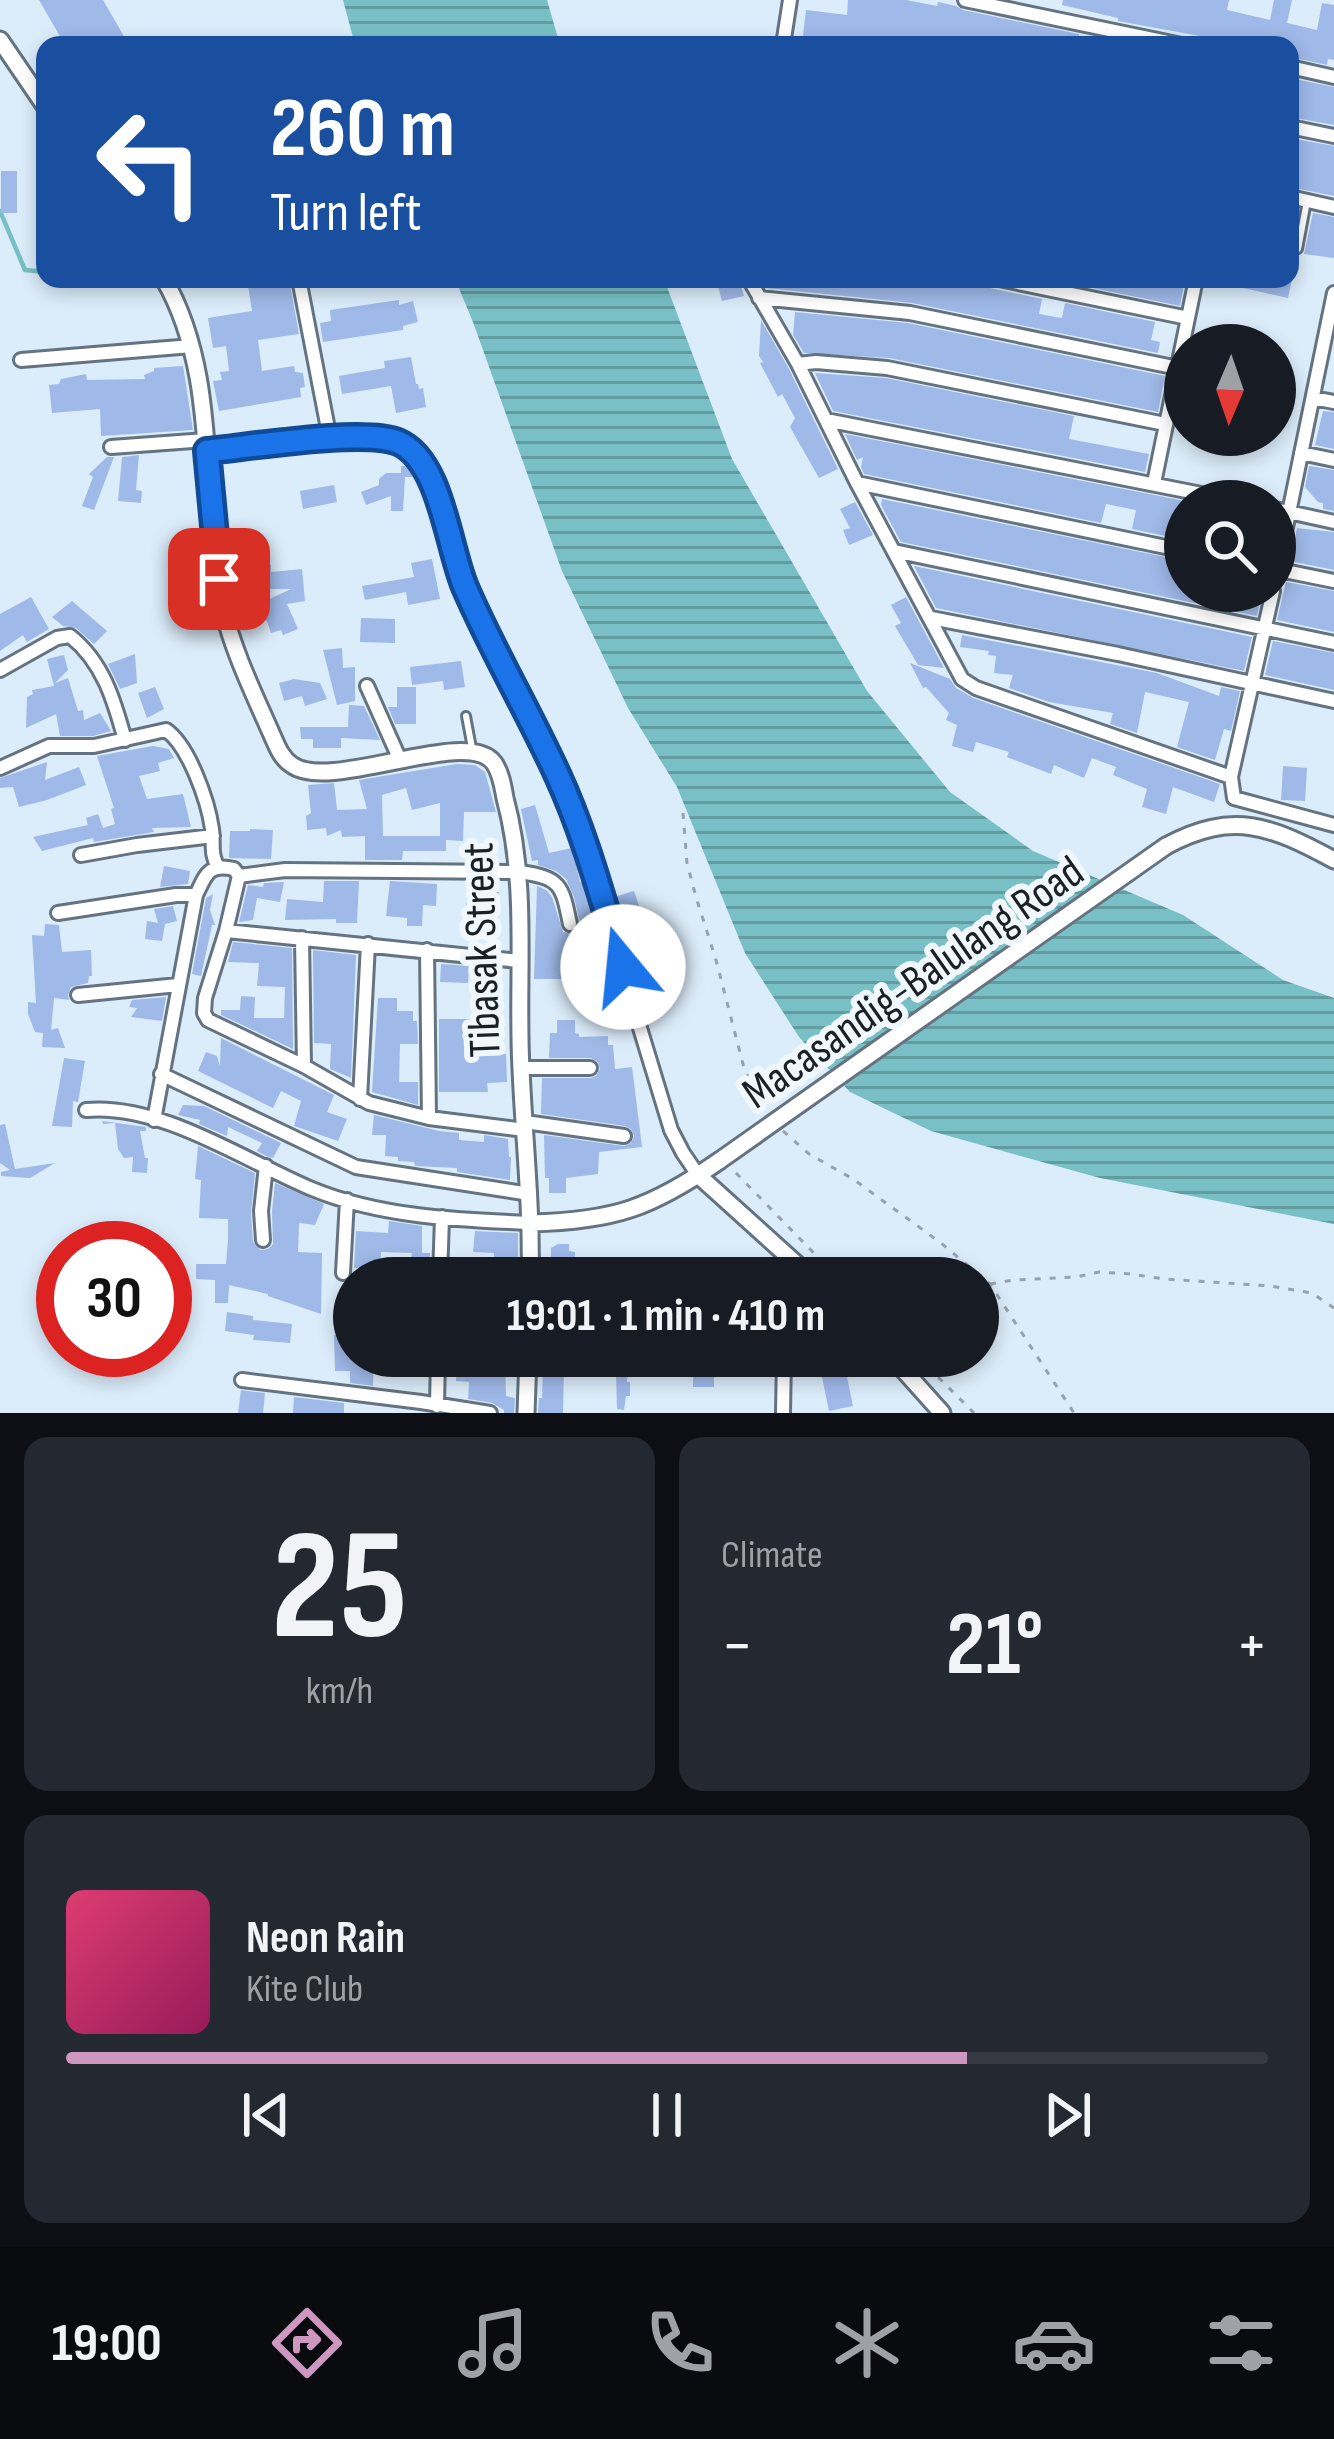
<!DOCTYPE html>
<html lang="en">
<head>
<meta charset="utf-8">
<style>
  :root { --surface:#171b24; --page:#242831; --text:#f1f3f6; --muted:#9ea1a6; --line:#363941; --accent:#ce97bf }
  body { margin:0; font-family:"Sofia Sans Condensed",sans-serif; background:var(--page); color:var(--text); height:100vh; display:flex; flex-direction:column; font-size:45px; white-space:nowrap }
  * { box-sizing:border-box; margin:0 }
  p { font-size:39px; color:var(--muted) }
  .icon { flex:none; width:66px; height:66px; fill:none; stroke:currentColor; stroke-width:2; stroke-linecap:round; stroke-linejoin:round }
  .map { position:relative; height:1413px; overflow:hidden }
  .drawer { display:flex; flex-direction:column; gap:24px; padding:24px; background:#0d0f14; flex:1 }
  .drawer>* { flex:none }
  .hud { position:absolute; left:36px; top:36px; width:1263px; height:252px; border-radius:24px; box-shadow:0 6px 18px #0003; background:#1a4fa0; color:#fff; overflow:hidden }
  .needle { width:78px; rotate:182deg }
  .fabs { position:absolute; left:1164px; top:324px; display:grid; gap:24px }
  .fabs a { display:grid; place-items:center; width:132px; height:132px; border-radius:50%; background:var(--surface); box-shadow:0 6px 18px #0003; font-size:60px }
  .speed { position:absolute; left:36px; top:1221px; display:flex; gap:24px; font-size:60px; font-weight:700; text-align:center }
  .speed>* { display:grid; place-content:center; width:156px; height:156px; border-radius:50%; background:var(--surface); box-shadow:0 6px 18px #0003; line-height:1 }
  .speed .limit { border:18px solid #d22; background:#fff; color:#111 }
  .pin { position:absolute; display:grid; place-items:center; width:102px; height:102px; color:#fff; margin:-51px; border-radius:24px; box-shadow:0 6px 18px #0006 }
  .me { position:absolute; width:132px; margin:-66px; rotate:343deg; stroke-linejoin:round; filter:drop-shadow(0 0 9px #0008) }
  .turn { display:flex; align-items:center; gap:42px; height:252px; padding:0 36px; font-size:54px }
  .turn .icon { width:156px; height:156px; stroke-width:2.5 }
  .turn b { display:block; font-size:84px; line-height:102px }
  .big { font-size:90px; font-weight:700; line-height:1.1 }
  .drawer .card { flex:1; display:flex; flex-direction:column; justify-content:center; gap:18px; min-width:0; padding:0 42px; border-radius:24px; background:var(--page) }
  .drawer .dial { align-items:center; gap:0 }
  .dial b { font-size:156px; line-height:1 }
  .song { display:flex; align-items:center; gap:36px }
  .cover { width:144px; height:144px; border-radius:18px; background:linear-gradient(135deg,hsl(340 70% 55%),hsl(330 70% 35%)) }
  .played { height:12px; border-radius:6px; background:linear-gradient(90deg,var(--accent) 75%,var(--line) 75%) }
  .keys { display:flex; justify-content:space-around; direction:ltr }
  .heat { display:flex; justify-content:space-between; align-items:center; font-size:66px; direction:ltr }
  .drawer .tiles { flex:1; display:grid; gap:24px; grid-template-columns:1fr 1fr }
  .card:last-child { grid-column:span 2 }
  .trip { position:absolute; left:333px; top:1257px; width:666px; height:120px; border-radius:60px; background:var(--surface); box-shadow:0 6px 18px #0003; font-weight:700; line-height:120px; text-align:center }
  .menu { display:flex; height:192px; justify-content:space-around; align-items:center; background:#090b0e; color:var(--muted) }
  .menu .icon { width:84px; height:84px }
  .menu .active { color:var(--accent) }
  .menu b { font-size:54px; color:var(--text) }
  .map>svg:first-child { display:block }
  .water { fill:url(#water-rules) }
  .pier { fill:#dbecfa }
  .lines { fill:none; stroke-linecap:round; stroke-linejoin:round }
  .stream { stroke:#78c0c5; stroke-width:4.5 }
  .building { fill:#9fb9e8; fill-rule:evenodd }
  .service-casing { stroke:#64737f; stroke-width:12 }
  .minor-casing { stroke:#64737f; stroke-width:18 }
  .tertiary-casing { stroke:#64737f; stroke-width:21 }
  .path { stroke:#96a3ae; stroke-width:3; stroke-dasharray:6 9; stroke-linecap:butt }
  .service { stroke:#fff; stroke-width:6 }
  .minor { stroke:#fff; stroke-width:12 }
  .tertiary { stroke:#fff; stroke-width:15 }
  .tertiary-bridge-casing { stroke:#64737f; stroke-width:21; stroke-linecap:butt }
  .tertiary-bridge { stroke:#fff; stroke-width:15 }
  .route-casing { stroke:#114b97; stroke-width:30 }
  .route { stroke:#1a73e8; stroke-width:21 }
  .labels { text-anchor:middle; stroke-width:12; stroke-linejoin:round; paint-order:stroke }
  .street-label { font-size:45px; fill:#1a2025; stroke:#f1f8fd }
</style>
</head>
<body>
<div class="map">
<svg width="1334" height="1413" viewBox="0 0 1334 1413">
  <defs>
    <pattern id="water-rules" width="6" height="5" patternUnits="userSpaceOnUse" patternTransform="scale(3)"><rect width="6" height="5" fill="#78c0c5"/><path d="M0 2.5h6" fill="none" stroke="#629ca0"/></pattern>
  </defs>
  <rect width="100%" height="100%" fill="#dbecfa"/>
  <path class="water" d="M343,0H547L560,45H355Z
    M455,279H664L732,459L867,691L950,792L1033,851L1183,915L1283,980L1334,998V1224L1100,1178L931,1131L850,1092L799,1037L745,953L677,787L628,708L562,571L473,322Z"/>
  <path class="pier" d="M1107,876L1128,885L839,1089L825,1074Z"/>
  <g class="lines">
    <path class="stream" d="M0,211L25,270L45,272"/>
  </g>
  <path class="building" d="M39,0H103L129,45H65Z
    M848,0H906L937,6L938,2L956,6L963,10L1079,34L1078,45H883L867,42V45H859L851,41L803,36L806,10L847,15Z
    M1063,0H1229L1227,10L1270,20L1274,0H1292L1287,23L1317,30L1322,3L1334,5V60L1328,59L1327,65L1290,57V45H1249L1118,21V18L1062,5Z
    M1290,78L1334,87V125L1290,117Z
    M1290,138L1334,146V196L1290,187Z
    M1,171H17V213H1Z
    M1313,213L1334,217V258L1304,254Z
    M247,279H289L299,334L258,340L262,371L294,366L295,372L303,373L305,387L300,388L301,397L219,411L213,381L222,380L220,372L229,371L226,346L213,348L208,318L252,311Z
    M716,279H739L744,296L722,301Z
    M763,279H961V282L1042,299L1039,314L1062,318L1065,303L1155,322L1151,340L1160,342L1158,353L912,303L766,288Z
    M1070,279H1185L1180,306L1069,283Z
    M1226,279H1292L1288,298L1225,284Z
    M399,300V305L413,301L418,322L403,326V330L323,342L320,323L331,321L330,310Z
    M795,312L908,323L1165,376L1158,412L889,358L804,353L793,335Z
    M761,320L789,369L838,469L819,478L790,427L795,418L782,394L778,397L760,363L763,362L759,356Z
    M411,357L416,384H418L419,389L423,388L426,407L396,413L391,386L342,394L339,376L385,368L384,361Z
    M183,366L193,430L101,436L100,409L52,413L49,385L59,384L61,379L86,374L87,380L145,379L144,375L154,371V368Z
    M815,373L886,378L1074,416L1069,439L1149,454L1145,472L833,411Z
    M1323,411L1334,412V449L1315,445Z
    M845,434L1185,501V540L1132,529L1136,510L1106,504L1101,523L864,474L861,467L863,457L857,460Z
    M139,455L136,490L142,491L141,503L118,501L122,457Z
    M107,457H114L94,510L82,506L93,477L89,474Z
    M401,466H412L413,477H405L403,511H391V496L366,505L361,492L379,485V479L386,473H401Z
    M1309,466L1334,470V511L1323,509V503L1318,502L1305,487Z
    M334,485L337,502L303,509L300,491Z
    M882,499L1185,561V591H1262L1257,616L901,542L881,505Z
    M855,502L873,535L849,545L843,530L850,528L840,509Z
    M1297,528L1334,532V570L1290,561Z
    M262,539L264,565H271V572L302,569L305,601L287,604L298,629L283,635L281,630L271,633L267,621L253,620L248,609L291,589H242V565H245L244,540Z
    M432,559L440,599L408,605L406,592L365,600L362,586L414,577L411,563Z
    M914,566L1252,637L1244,671L936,608Z
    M1286,582L1334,591V632L1277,620Z
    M31,597L49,629L27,642L23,635L0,651V614Z
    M906,597L944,668L918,665L895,626L901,623L891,605Z
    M72,601L107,631L94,644L76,628L63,626L52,617Z
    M361,618L395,619V643L360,642Z
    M962,635L1157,673L1219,696L1221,687L1240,691L1231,731L1224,729L1215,760L1177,747L1189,702L1145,692L1137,733L1110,724L1113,713L1049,702L1009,688L1013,675L994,673L996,656L988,655L989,651L960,647Z
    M1273,641L1334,653V690L1265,675Z
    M342,648L343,668L355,667V701L337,705L323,650Z
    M135,654L137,683L120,689L108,664Z
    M64,655L68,670L55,683L68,678L78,711L83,710L84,720L100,713L111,731L93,736H60L56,714L26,728L27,697L33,694L32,690L54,686L47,659Z
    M461,661L465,687L444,690L443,681L412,685L410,667Z
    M910,663L950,679L956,688L973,698L1220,784L1214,802L1173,787L1166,814L1142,807L1147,789L1113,775L1116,767L1092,758L1084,778L1054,765L1051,774L1007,757L1009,752L976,742L973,752L952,746L957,725L946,720L949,713L926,687L923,688Z
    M294,679L320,683L327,699L305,706L302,696L284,701L279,683Z
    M155,687L164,709L147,718L138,693Z
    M397,687H416V724H395L388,707H397Z
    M349,705L364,706L380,740L341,738V748H313V739H301L300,727H348Z
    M153,746L169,749L174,758L158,763L160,771L139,776L147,799L183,794L191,827L152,828L154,832L94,842L93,838L42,851L33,837L88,825L86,818L98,814L103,828L115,824L111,809L114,808L97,756Z
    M47,762L45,780L79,767L86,785L47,800L19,807L13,787L0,788V778Z
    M457,764L475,765L485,772L496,812H464L463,841L446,840V851H403L402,860H365V836L342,837L341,830L327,836L326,828L307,830L306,816L311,813L308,785L334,783L337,810L367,809L359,780ZM406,788L412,810L440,803V836H383L382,795Z
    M1283,766L1307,768L1305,801L1281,800Z
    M535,805L549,853L572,848L580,882L584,881L609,961L610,970L606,971L609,983L573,992L571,979H534L537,886L546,890L552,897L563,932L573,934L579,928L580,923L574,897L566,879L556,871L538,865V860L532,861L521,809Z
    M250,829L273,830L271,859L229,858L230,831H250Z
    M164,866L190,871L188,884L160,887Z
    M324,881H359L357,923H336V919L285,920L287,899L323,902Z
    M390,881L437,884L436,906L423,905L422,926H407V918L386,916Z
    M284,882L280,902L257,898L253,920L239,922L248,885L263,887L264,883Z
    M467,891L499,892L495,934L477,932V936L465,935Z
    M634,891L653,947L633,955L611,898Z
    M213,894L210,910L215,925H212L201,976L192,974L206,898Z
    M173,906L177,921L165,924L162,941L145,939L147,921L158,923L154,909Z
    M45,924L59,925L62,952L91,950L92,976H89L88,983L71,987L68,995L69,1000L54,998L51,1030L58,1028L65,1048L42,1047L43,1033L35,1032L28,1014V1002L36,1003L32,935L44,936Z
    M233,942L292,948L293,1049L221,1015V1010H240L241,996L255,997L254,1018H284L285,987L257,986L259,963L228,962Z
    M313,950L356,955L351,1078L330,1069L331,1044L314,1043Z
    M441,964L469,966L468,983L440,982Z
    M166,997L162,1021L131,1017L137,1008L129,1007L132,1000Z
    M378,998H397V1011H413V1021H417L418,1044H400L399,1082H418V1105L372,1092Z
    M439,1019H487V1055L506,1054L507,1082L487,1083L488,1092H439Z
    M557,1020H575V1033L579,1034V1037L608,1036V1045H613L615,1069L632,1067L642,1147L599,1152L598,1174L566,1178V1193H549V1178H545L544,1135L624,1146L631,1143L634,1136L631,1129L625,1126L541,1114L542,1078H591L596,1076L600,1069L598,1062L591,1058H549L550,1033H557Z
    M221,1038L334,1095L327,1112L347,1119L338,1141L294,1126L301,1101L281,1091L273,1108L198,1071L206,1052L217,1056L220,1066Z
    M64,1058L85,1061L78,1102L73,1101L72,1127L52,1126Z
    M183,1105L204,1106L281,1143L273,1158L266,1156L257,1151L262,1143L228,1127L227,1136L199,1124L200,1120L178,1115Z
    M374,1115L439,1131L459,1133V1140L484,1142V1135L508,1139L509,1157H511L510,1180L457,1172V1168L415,1166L414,1162L398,1161V1157L385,1156L386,1135H372Z
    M102,1121L146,1127V1131H140L145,1158H148L147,1173L132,1172L133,1157L124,1158L118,1149L115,1123L103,1124Z
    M5,1124L15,1169L55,1163L30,1178L1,1176V1172L10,1170L0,1163V1125Z
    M198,1146L255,1173L251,1212L253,1242L260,1250L268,1249L273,1244L272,1211L275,1183L324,1204L315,1225L299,1223L298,1252L322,1253L321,1314L268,1296V1294L229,1285L228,1303H215V1280L196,1279V1264H226L228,1240V1219L199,1218L201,1180L195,1179Z
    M389,1221L422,1226V1253H430L428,1278H407L412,1253L381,1252L380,1271L354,1268L356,1231L388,1233Z
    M475,1231L518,1233V1261L494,1260V1253L473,1252Z
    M558,1244H569V1251L575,1252L574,1278H551V1248Z
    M227,1312L253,1316V1320L292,1324L290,1343L253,1340L254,1335L225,1331Z
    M334,1335H354V1356H374L373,1386L350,1383V1371H335Z
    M479,1356H505L506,1396L515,1398L514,1413H504V1410L492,1403L468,1399L469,1382L456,1381L457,1369L475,1370V1360H479Z
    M595,1356L629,1359L627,1382H630V1396H626L624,1410L617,1409L616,1373L593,1369Z
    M809,1356H838V1373L846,1372L853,1406L829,1411L821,1372L810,1373Z
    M714,1357V1387H693V1358Z
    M543,1364L564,1365L563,1413H538L539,1398H542Z
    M241,1390L265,1393L263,1413H238Z
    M294,1397L344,1403V1413H293Z"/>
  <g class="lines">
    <g class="service-casing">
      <path id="service" d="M1298,249L1307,201
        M466,716L472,748"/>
    </g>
    <g class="minor-casing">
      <path id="minor" d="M965,0L1182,45
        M783,45L790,0
        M1290,67L1334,77
        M1290,127L1334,136
        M1290,197L1334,207
        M299,279L330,439
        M749,279L798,364L857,483L962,679L976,688L1231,777
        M999,279L1188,318
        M759,298L910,313L1178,368
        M21,360L192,346
        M798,364L816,362L887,368L1165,424
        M1313,398L1334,402
        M826,420L1237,501
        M111,447L206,440
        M207,451C249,447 367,428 400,443C434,459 441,506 449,538C460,586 484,630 507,674C532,723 557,772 578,824L671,1130L683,1153L698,1175
        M1301,453L1334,460
        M857,483L1185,551
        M1154,483L1196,279
        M1275,509L1334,522
        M894,551L1334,643
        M1275,569L1334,581
        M1275,581L1334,293
        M1273,591L1231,777L1234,798L1334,825
        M931,618L1118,654L1334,701
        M0,670L57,638L70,636C103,662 114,700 125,740
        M367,686L400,760
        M0,768L49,746H94L166,730C189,746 208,801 212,829C214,843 210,854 218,867
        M81,855L137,845L213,836
        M239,876L226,931L205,998L204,1013L208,1020L304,1066L369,1103L429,1118L525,1130
        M58,913L176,895H196C206,875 208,863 234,869L239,876L285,870L520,872C561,878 562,885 570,924
        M226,931L519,961
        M302,938L304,1066
        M427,950L429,1118
        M78,995L178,985
        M521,1068H590
        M161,1074L356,1167L530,1194
        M360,1099L368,944
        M86,1110C161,1103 245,1161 312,1189C380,1217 458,1220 531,1223
        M154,1120L196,895
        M525,1122L624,1136
        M263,1240L261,1211L266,1166
        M343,1273L347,1200
        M440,1278L442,1217
        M242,1380L421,1402L490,1413
        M437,1406L438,1356
        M783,1413L784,1356"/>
    </g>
    <g class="tertiary-casing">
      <path id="tertiary" d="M0,40L45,106
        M164,279C221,378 199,500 223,608C233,651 254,694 272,735C277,746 281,758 292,765C331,793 467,726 494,763C501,773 503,787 505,798C529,887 516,978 521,1069C524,1139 532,1208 530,1278
        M1166,846C1233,810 1271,826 1334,860
        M698,1175L812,1278
        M531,1223C614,1221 651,1208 719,1161
        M891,1356L942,1413
        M526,1413L528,1356"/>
    </g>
    <path class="path" d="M683,813L687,863L696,897L716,960L744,1068L767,1109
      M783,1131L809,1154L853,1179L941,1243L990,1284L1074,1413
      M736,1173L838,1278
      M990,1284L1013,1280L1076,1277L1099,1272L1130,1274L1165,1279L1271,1286L1312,1293L1334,1308
      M917,1356L974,1413"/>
    <use href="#service" class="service"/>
    <use href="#minor" class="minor"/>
    <use href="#tertiary" class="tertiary"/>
    <g class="tertiary-bridge-casing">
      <path id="tertiary-bridge" d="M719,1161L1166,846"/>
    </g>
    <use href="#tertiary-bridge" class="tertiary-bridge"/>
  </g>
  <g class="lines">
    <g class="route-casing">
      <path id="route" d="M219,579L207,451C249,447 364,428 398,442C441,460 448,547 465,587C493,652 529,712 558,776C586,837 603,903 623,967"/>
    </g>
    <use href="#route" class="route"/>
  </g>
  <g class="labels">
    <g class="street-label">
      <text transform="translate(480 950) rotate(-92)" y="16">Tibasak Street</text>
      <text transform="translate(912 981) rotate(-35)" y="16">Macasandig-Balulang Road</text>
    </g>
  </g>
</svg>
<div class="fabs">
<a><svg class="needle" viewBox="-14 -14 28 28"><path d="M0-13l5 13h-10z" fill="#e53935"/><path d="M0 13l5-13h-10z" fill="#9ea1a6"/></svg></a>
<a><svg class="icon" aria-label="search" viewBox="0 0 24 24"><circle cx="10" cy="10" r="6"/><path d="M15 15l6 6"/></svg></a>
</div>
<div class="speed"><div class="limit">30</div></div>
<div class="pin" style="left:219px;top:579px;background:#d93025"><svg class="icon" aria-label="arrive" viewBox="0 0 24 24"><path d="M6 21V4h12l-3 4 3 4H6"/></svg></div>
<svg class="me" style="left:623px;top:967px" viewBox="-20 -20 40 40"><circle r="19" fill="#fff"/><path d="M0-13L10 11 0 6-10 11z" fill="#1a73e8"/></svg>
<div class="trip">19:01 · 1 min · 410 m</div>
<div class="hud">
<div class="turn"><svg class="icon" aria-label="left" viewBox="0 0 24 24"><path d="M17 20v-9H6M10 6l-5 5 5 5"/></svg><div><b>260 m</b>Turn left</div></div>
</div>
</div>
<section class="drawer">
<div class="tiles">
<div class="card dial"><b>25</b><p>km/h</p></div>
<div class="card"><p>Climate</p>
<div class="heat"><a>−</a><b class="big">21°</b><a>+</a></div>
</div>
<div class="card">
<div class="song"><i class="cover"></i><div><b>Neon Rain</b><p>Kite Club</p></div></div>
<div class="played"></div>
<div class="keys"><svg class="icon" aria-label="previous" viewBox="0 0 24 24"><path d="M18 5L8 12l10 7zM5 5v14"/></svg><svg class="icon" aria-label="pause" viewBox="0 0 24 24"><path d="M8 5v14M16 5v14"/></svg><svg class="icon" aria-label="next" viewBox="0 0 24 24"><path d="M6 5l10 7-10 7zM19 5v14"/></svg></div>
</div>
</div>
</section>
<nav class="menu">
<b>19:00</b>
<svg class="icon active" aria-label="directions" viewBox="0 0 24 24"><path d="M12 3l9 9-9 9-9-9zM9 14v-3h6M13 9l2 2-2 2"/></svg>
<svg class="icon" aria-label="music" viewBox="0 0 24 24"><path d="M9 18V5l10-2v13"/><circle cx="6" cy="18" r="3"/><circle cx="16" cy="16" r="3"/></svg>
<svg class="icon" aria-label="phone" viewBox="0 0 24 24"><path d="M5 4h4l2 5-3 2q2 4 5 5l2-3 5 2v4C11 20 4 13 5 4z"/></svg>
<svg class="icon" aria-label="climate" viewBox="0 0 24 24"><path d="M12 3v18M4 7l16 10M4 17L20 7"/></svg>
<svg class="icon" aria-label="car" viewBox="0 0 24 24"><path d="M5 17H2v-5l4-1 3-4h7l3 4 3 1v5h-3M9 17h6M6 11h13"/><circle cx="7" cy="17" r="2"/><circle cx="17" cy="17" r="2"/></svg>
<svg class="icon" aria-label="filters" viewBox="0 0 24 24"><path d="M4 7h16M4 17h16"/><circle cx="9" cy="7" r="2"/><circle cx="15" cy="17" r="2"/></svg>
</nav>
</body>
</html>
